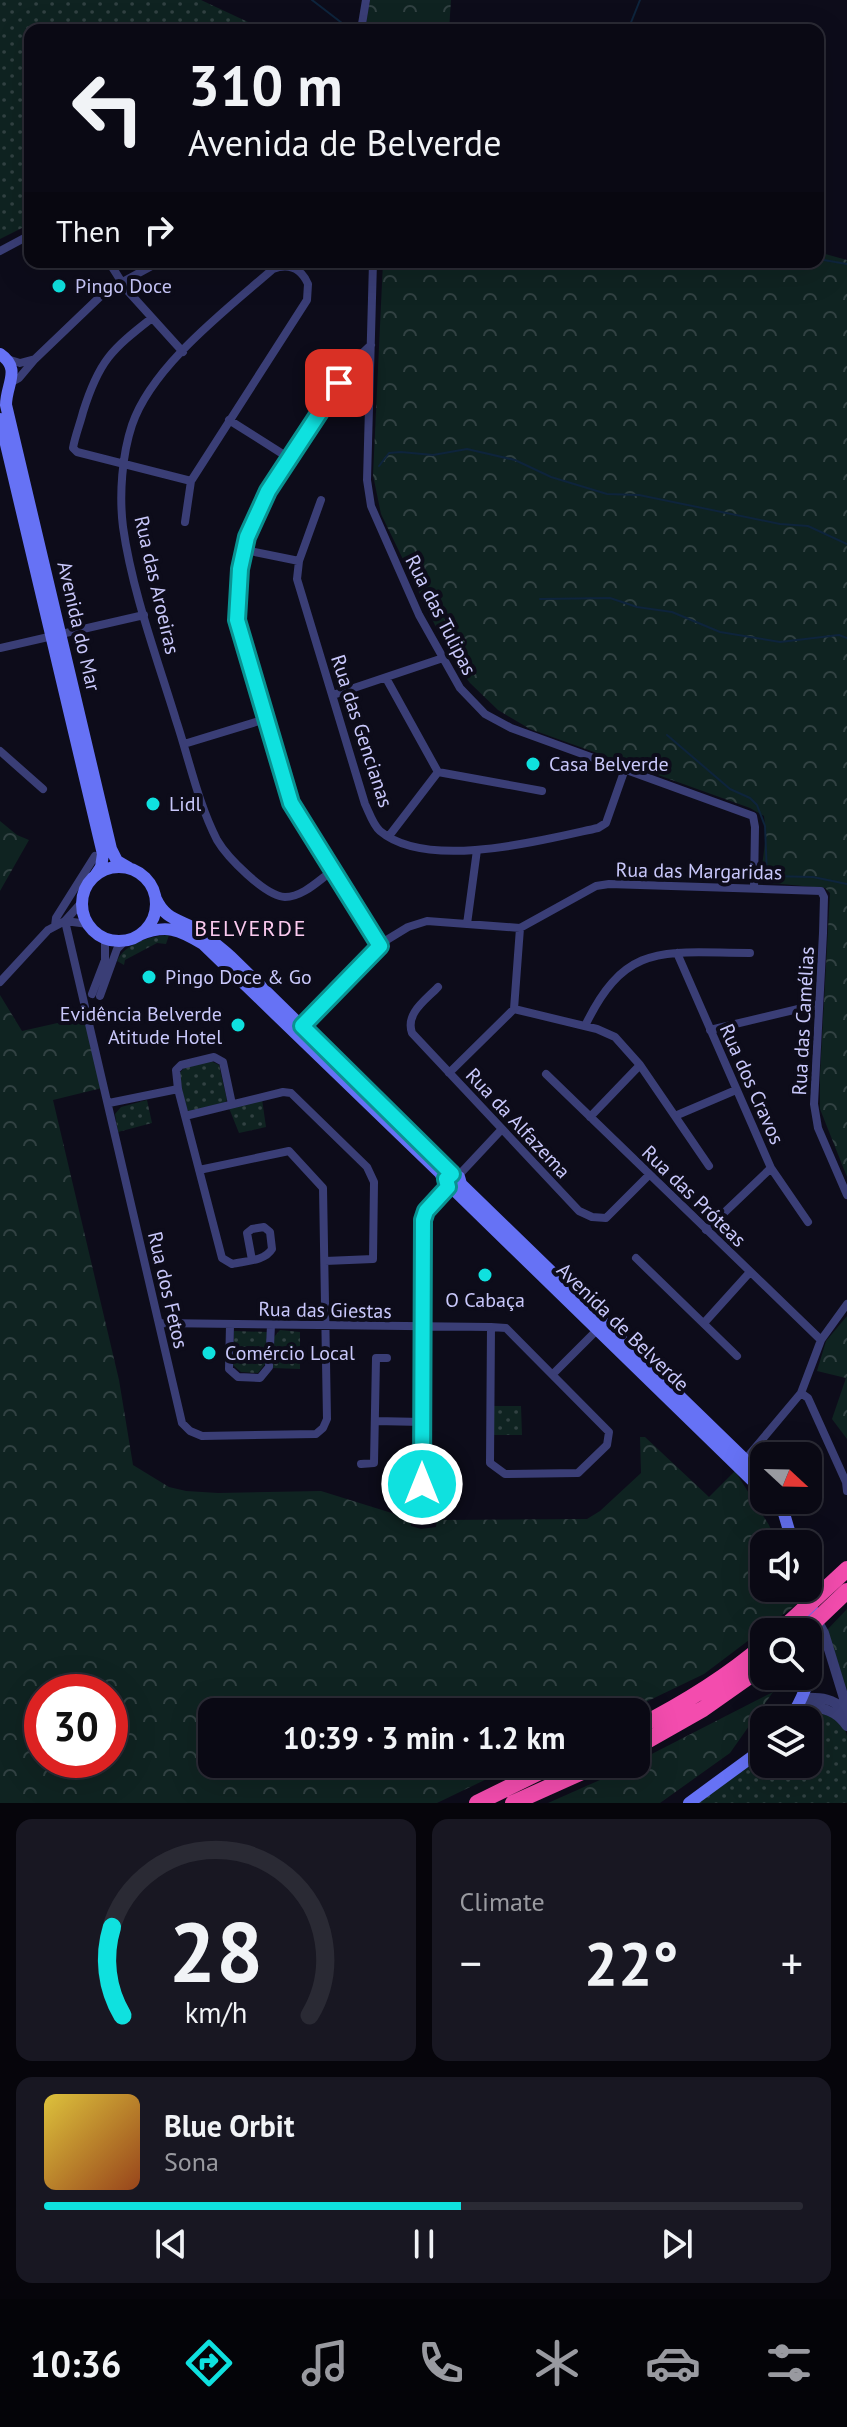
<!DOCTYPE html>
<html lang="en">
<head>
<meta charset="utf-8">
<style>
  :root { --surface:#0a0914; --page:#181722; --text:#f1f3f6; --muted:#999aa0; --line:#2a2a34; --accent:#0fe1df }
  body { margin:0; font-family:"PT Sans",sans-serif; background:var(--page); color:var(--text); height:100vh; display:flex; flex-direction:column; font-size:30px; white-space:nowrap }
  * { box-sizing:border-box; margin:0 }
  p { font-size:26px; color:var(--muted) }
  .icon { flex:none; width:44px; height:44px; fill:none; stroke:currentColor; stroke-width:2; stroke-linecap:round; stroke-linejoin:round }
  .map { position:relative; height:1803px; overflow:hidden }
  .details { display:flex; flex-direction:column; gap:16px; padding:16px; background:#06050b; flex:1 }
  .details>* { flex:none }
  .hud { position:absolute; left:24px; top:24px; width:800px; height:244px; border-radius:16px; box-shadow:0 8px 32px #0002,0 0 0 2px var(--line); background:#0a0914; color:var(--text); overflow:hidden }
  .needle { width:52px; rotate:112deg }
  .fabs { position:absolute; left:750px; top:1442px; display:grid; gap:16px }
  .fabs a { display:grid; place-items:center; width:72px; height:72px; border-radius:16px; background:var(--surface); box-shadow:0 8px 32px #0002,0 0 0 2px var(--line); font-size:40px }
  .speed { position:absolute; left:24px; top:1674px; display:flex; gap:16px; font-size:40px; font-weight:700; text-align:center }
  .speed>* { display:grid; place-content:center; width:104px; height:104px; border-radius:50%; background:var(--surface); box-shadow:0 8px 32px #0002,0 0 0 2px var(--line); line-height:1 }
  .speed .limit { border:12px solid #d22; background:#fff; color:#111 }
  .pin { position:absolute; display:grid; place-items:center; width:68px; height:68px; color:#fff; margin:-34px; border-radius:16px; box-shadow:0 4px 12px #0006 }
  .me { position:absolute; width:88px; margin:-44px; rotate:0deg; stroke-linejoin:round; filter:drop-shadow(0 0 6px #0008) }
  .turn { display:flex; align-items:center; gap:28px; height:168px; padding:0 32px; font-size:36px }
  .turn .icon { width:104px; height:104px; stroke-width:2.5 }
  .turn b { display:block; font-size:56px; line-height:68px }
  .then { display:flex; align-items:center; height:76px; padding:0 32px; background:#0003; gap:16px; font-size:30px }
  .big { font-size:60px; font-weight:600; line-height:1.1 }
  .details .tile { flex:1; display:flex; flex-direction:column; justify-content:center; gap:12px; min-width:0; padding:0 28px; border-radius:16px; background:var(--page) }
  .details .dial { align-items:center; gap:0 }
  .dial svg { height:208px; overflow:visible; fill:none; stroke:var(--line); stroke-width:7; stroke-linecap:round; text-anchor:middle }
  .dial text { fill:var(--text); stroke:none }
  .song { display:flex; align-items:center; gap:24px }
  .cover { width:96px; height:96px; border-radius:12px; background:linear-gradient(135deg,hsl(50 70% 55%),hsl(20 70% 35%)) }
  .played { height:8px; border-radius:4px; background:linear-gradient(90deg,var(--accent) 55%,var(--line) 55%) }
  .keys { display:flex; justify-content:space-around; direction:ltr }
  .heat { display:flex; justify-content:space-between; align-items:center; font-size:44px; direction:ltr }
  .details .tiles { flex:1; display:grid; gap:16px; grid-template-columns:1fr 1fr }
  .tile:last-child { grid-column:span 2 }
  .trip { position:absolute; left:198px; top:1698px; width:452px; height:80px; border-radius:16px; background:var(--surface); box-shadow:0 8px 32px #0002,0 0 0 2px var(--line); font-weight:600; line-height:80px; text-align:center }
  .dock { display:flex; height:128px; justify-content:space-around; align-items:center; background:#040408; color:var(--muted) }
  .dock .icon { width:56px; height:56px }
  .dock .selected { color:var(--accent) }
  .dock b { font-size:36px; color:var(--text) }
  .map>svg:first-child { display:block }
  .grass { fill:url(#grass-dots) }
  .forest { fill:url(#forest-crowns); fill-rule:evenodd }
  .lines { fill:none; stroke-linecap:round; stroke-linejoin:round }
  .stream { stroke:#0e243c; stroke-width:2 }
  .minor { stroke:#3a3e76; stroke-width:8 }
  .tertiary { stroke:#3a3e76; stroke-width:10 }
  .secondary { stroke:#6672f5; stroke-width:12 }
  .motorway { stroke:#f34cae; stroke-width:16 }
  .motorway-bridge { stroke:#f34cae; stroke-width:16 }
  .route-casing { stroke:#0a9291; stroke-width:20 }
  .route { stroke:#0fe1df; stroke-width:14 }
  .poi-dot { fill:#0fe1df; stroke:#0d0c1a; stroke-width:3 }
  .labels { text-anchor:middle; stroke-width:8; stroke-linejoin:round; paint-order:stroke }
  .poi-label { font-size:20px; fill:#c9c8fb; stroke:#0d0c1a; text-anchor:start }
  .street-label { font-size:20px; fill:#c9c8fb; stroke:#0d0c1a }
  .neighbourhood-label { font-size:22px; letter-spacing:2px; fill:#fbcaef; stroke:#0d0c1a }
</style>
</head>
<body>
<div class="map">
<svg width="847" height="1803" viewBox="0 0 847 1803">
  <defs>
    <pattern id="grass-dots" width="8" height="8" patternUnits="userSpaceOnUse" patternTransform="scale(2)"><rect width="8" height="8" fill="#0f2321"/><path d="M2 2h.1M6 6h.1" fill="none" stroke="#314142" stroke-width="1.8" stroke-linecap="round"/></pattern>
    <pattern id="forest-crowns" width="20" height="18" patternUnits="userSpaceOnUse" patternTransform="scale(2)"><rect width="20" height="18" fill="#0f2321"/><path d="M2 6a3 3 0 1 1 6 0M12 15a3 3 0 1 1 6 0" fill="none" stroke="#314142"/></pattern>
  </defs>
  <rect width="100%" height="100%" fill="#0d0c1a"/>
  <path class="grass" d="M0,0H201L265,30H30V224L0,239Z
    M169,935L166,944L157,943L125,960L124,965L117,961C125,943 151,936 169,935Z
    M211,1061L219,1065L227,1100L224,1104L189,1112L186,1109L179,1074L184,1068Z
    M262,1099L266,1127L239,1133L229,1108Z
    M147,1100L152,1123L118,1132L115,1114L121,1107Z
    M280,1330L300,1332V1369L273,1368L274,1337Z
    M234,1331L267,1332L265,1364L258,1373L241,1372L233,1365Z
    M492,1406H521L522,1435H492Z
    M828,1711L845,1729L847,1736V1803H698L764,1751V1764H808V1720H804L811,1714Z"/>
  <path class="forest" d="M370,0H451L449,30H365Z
    M818,252L847,260V1177L820,1109V1075L830,893L825,888L760,882L766,835L764,816L750,808L530,729L498,710L470,683L451,658L381,514L373,475L383,262H818Z
    M0,821L17,835L29,840L0,891Z
    M0,995L22,1031L84,1017L102,1088L53,1100L119,1380L133,1465L169,1487L186,1491L218,1493L321,1491L411,1519V1526L421,1529L436,1527L437,1520L587,1519L600,1511L641,1473L640,1437H645L709,1497L735,1471L769,1525L777,1544H764V1588H793L797,1604L704,1674L625,1712H212V1764H518L437,1803H0ZM42,1692H110V1760H42Z
    M847,1316V1439L832,1419L846,1378L817,1371L826,1341Z
    M847,1609V1691L827,1630Z
    M773,1692L730,1753L660,1803H548L636,1764V1762Z"/>
  <g class="lines">
    <path class="stream" d="M312,0L351,30
      M628,30L640,0
      M818,259L847,264
      M379,466L389,453L401,452L433,455L467,449L515,460L551,477L607,494L639,495L780,524L808,526L847,544
      M540,599L610,598L637,607L672,612L720,632L780,642L839,635L847,638
      M667,735L730,789L750,798L757,805L765,826L767,876L813,877L847,884"/>
    <path class="minor" d="M361,30L366,0
      M0,251L30,235
      M109,262L126,289L183,352
      M373,262L367,480L371,506L419,615L460,688L485,714L511,728L753,816L755,827L754,888
      M152,318C111,350 99,361 83,412C80,424 75,436 73,448L77,452L191,481
      M371,345L353,362L268,491L247,537L240,569L237,620L291,803L380,946
      M7,359L20,363L35,359L19,378L10,383
      M35,359L106,291L159,262
      M229,420L289,458
      M321,500L299,561L297,579L365,804C369,812 373,825 380,831C427,871 543,840 598,828L606,823L625,769
      M185,522L191,481L307,300L308,284C301,268 289,263 273,269C226,310 152,366 132,425C122,455 119,495 123,527C132,591 157,658 176,720C189,759 198,803 217,840C227,857 265,896 285,897C303,897 319,880 332,871
      M245,550L299,561
      M0,648L144,615
      M386,678L438,772L542,791
      M333,695L443,658
      M184,744L266,719
      M0,751L43,789
      M389,836L438,772
      M65,921L182,1423L190,1431L202,1436L316,1434L323,1428L327,1419L323,1188L289,1151L199,1170
      M65,921L88,924
      M467,924L477,850
      M55,926L56,918L95,856
      M677,953L771,1168L808,1222
      M0,982L48,930L65,921L82,902
      M438,987C426,1000 405,1013 412,1033L579,1211L592,1217L606,1218L649,1175
      M92,994L105,960V938
      M100,996L117,949L126,940
      M514,1009L597,1029L615,1037L640,1065L709,1166
      M585,1026C626,940 665,953 750,953
      M298,1030L385,941L408,927L427,921L520,928L596,886L609,884L821,891L824,897L823,933L814,1104L818,1128L847,1195
      M710,1030L819,1004
      M449,1073L514,1009L520,928
      M546,1074L821,1340
      M109,1103L178,1089
      M232,1104L223,1062L214,1057L181,1065L176,1070L178,1089L222,1258L232,1264C245,1261 265,1261 272,1249L270,1232L264,1227L252,1229L247,1233L252,1260
      M185,1116L283,1092L291,1093L367,1167L374,1182L373,1259L325,1261
      M675,1116L736,1090
      M590,1117L640,1065
      M458,1176L502,1129
      M706,1230L771,1168
      M636,1258L737,1356
      M159,1323L491,1327L506,1328L609,1432L607,1445L578,1473L505,1474L490,1463L491,1327
      M704,1323L750,1272
      M230,1325L229,1369L238,1377L260,1378L269,1367L271,1325
      M553,1374L601,1326
      M801,1393L808,1398L846,1482L847,1491
      M375,1421L423,1422
      M744,1461L801,1393L821,1340L847,1304
      M361,1464L374,1463L376,1358H387
      M422,1515L423,1220L426,1211L448,1187"/>
    <path class="tertiary" d="M815,1617L824,1633L847,1708
      M802,1698C819,1713 831,1704 847,1726
      M802,1698C820,1697 835,1698 847,1713
      M796,1720L818,1708"/>
    <path class="secondary" d="M0,354C22,369 6,384 6,405L111,849L117,861L129,868
      M0,419L103,854L101,867L95,876
      M82 904a37 37 0 1 1 74 0a37 37 0 1 1-74 0Z
      M156,899C164,917 176,919 192,927C206,935 218,946 230,956L452,1174L459,1177L461,1184L764,1478
      M139,935C166,924 179,929 203,944L440,1173L448,1188L454,1190L764,1492
      M780,1500L793,1544
      M789,1720C816,1680 821,1634 807,1588
      M689,1803L764,1748"/>
    <path class="motorway" d="M636,1728C681,1705 726,1678 764,1645
      M636,1747L703,1709L764,1666
      M477,1803L556,1764
      M513,1803L600,1764"/>
    <path class="motorway-bridge" d="M779,1632L847,1569
      M804,1632L847,1591"/>
  </g>
  <g class="lines">
    <g class="route-casing">
      <path id="route" d="M339,383L268,491L247,537L240,569L237,620L291,803L380,946L302,1026L452,1174L446,1179L448,1187L426,1211L423,1220L422,1484"/>
    </g>
    <use href="#route" class="route"/>
  </g>
  <g class="poi-dot">
    <circle cx="59" cy="286" r="8"/>
    <circle cx="533" cy="764" r="8"/>
    <circle cx="153" cy="804" r="8"/>
    <circle cx="149" cy="977" r="8"/>
    <circle cx="238" cy="1025" r="8"/>
    <circle cx="485" cy="1275" r="8"/>
    <circle cx="209" cy="1353" r="8"/>
  </g>
  <g class="labels">
    <g class="poi-label">
      <text x="75" y="293">Pingo Doce</text>
      <text x="549" y="771">Casa Belverde</text>
      <text x="169" y="811">Lidl</text>
      <text x="165" y="984">Pingo Doce &amp; Go</text>
      <text x="222" y="1021" text-anchor="end">Evidência Belverde<tspan x="222" dy="23">Atitude Hotel</tspan></text>
      <text x="485" y="1307" text-anchor="middle">O Cabaça</text>
      <text x="225" y="1360">Comércio Local</text>
    </g>
    <g class="street-label">
      <text transform="translate(157 585) rotate(77)" y="7">Rua das Aroeiras</text>
      <text transform="translate(441 615) rotate(63)" y="7">Rua das Tulipas</text>
      <text transform="translate(79 626) rotate(77)" y="7">Avenida do Mar</text>
      <text transform="translate(362 731) rotate(72)" y="7">Rua das Gencianas</text>
      <text transform="translate(699 871) rotate(1)" y="7">Rua das Margaridas</text>
      <text transform="translate(803 1021) rotate(-87)" y="7">Rua das Camélias</text>
      <text transform="translate(752 1084) rotate(66)" y="7">Rua dos Cravos</text>
      <text transform="translate(518 1123) rotate(47)" y="7">Rua da Alfazema</text>
      <text transform="translate(694 1196) rotate(44)" y="7">Rua das Próteas</text>
      <text transform="translate(168 1290) rotate(77)" y="7">Rua dos Fetos</text>
      <text transform="translate(325 1310) rotate(1)" y="7">Rua das Giestas</text>
      <text transform="translate(623 1327) rotate(44)" y="7">Avenida de Belverde</text>
    </g>
    <g class="neighbourhood-label">
      <text x="251" y="936">BELVERDE</text>
    </g>
  </g>
</svg>
<div class="fabs">
<a><svg class="needle" viewBox="-14 -14 28 28"><path d="M0-13l5 13h-10z" fill="#e53935"/><path d="M0 13l5-13h-10z" fill="#999aa0"/></svg></a>
<a><svg class="icon" aria-label="sound" viewBox="0 0 24 24"><path d="M4 9h4l5-4v14l-5-4H4zM17 9q2 3 0 6"/></svg></a>
<a><svg class="icon" aria-label="search" viewBox="0 0 24 24"><circle cx="10" cy="10" r="6"/><path d="M15 15l6 6"/></svg></a>
<a><svg class="icon" aria-label="layers" viewBox="0 0 24 24"><path d="M12 4l9 5-9 5-9-5zM3 14l9 5 9-5"/></svg></a>
</div>
<div class="speed"><div class="limit">30</div></div>
<div class="pin" style="left:339px;top:383px;background:#d93025"><svg class="icon" aria-label="arrive" viewBox="0 0 24 24"><path d="M6 21V4h12l-3 4 3 4H6"/></svg></div>
<svg class="me" style="left:422px;top:1484px" viewBox="-20 -20 40 40"><circle r="17" fill="#0fe1df" stroke="#fff" stroke-width="3"/><path d="M0-11L8 9 0 5-8 9z" fill="#fff"/></svg>
<div class="trip">10:39 · 3 min · 1.2 km</div>
<div class="hud">
<div class="turn"><svg class="icon" aria-label="left" viewBox="0 0 24 24"><path d="M17 20v-9H6M10 6l-5 5 5 5"/></svg><div><b>310 m</b>Avenida de Belverde</div></div>
<div class="then">Then<svg class="icon" aria-label="right" viewBox="0 0 24 24"><path d="M7 20v-9h11M14 6l5 5-5 5"/></svg></div>
</div>
</div>
<section class="details">
<div class="tiles">
<div class="tile dial"><svg viewBox="0 0 100 80">
<path d="M14 69A42 42 0 1 1 86 69"/>
<path d="M14 69A42 42 0 0 1 10 35" stroke="#0fe1df"/>
<text x="50" y="56" font-size="32" font-weight="700">28</text>
<text x="50" y="72" font-size="11">km/h</text>
</svg></div>
<div class="tile"><p>Climate</p>
<div class="heat"><a>−</a><b class="big">22°</b><a>+</a></div>
</div>
<div class="tile">
<div class="song"><i class="cover"></i><div><b>Blue Orbit</b><p>Sona</p></div></div>
<div class="played"></div>
<div class="keys"><svg class="icon" aria-label="previous" viewBox="0 0 24 24"><path d="M18 5L8 12l10 7zM5 5v14"/></svg><svg class="icon" aria-label="pause" viewBox="0 0 24 24"><path d="M8 5v14M16 5v14"/></svg><svg class="icon" aria-label="next" viewBox="0 0 24 24"><path d="M6 5l10 7-10 7zM19 5v14"/></svg></div>
</div>
</div>
</section>
<nav class="dock">
<b>10:36</b>
<svg class="icon selected" aria-label="directions" viewBox="0 0 24 24"><path d="M12 3l9 9-9 9-9-9zM9 14v-3h6M13 9l2 2-2 2"/></svg>
<svg class="icon" aria-label="music" viewBox="0 0 24 24"><path d="M9 18V5l10-2v13"/><circle cx="6" cy="18" r="3"/><circle cx="16" cy="16" r="3"/></svg>
<svg class="icon" aria-label="phone" viewBox="0 0 24 24"><path d="M5 4h4l2 5-3 2q2 4 5 5l2-3 5 2v4C11 20 4 13 5 4z"/></svg>
<svg class="icon" aria-label="climate" viewBox="0 0 24 24"><path d="M12 3v18M4 7l16 10M4 17L20 7"/></svg>
<svg class="icon" aria-label="car" viewBox="0 0 24 24"><path d="M5 17H2v-5l4-1 3-4h7l3 4 3 1v5h-3M9 17h6M6 11h13"/><circle cx="7" cy="17" r="2"/><circle cx="17" cy="17" r="2"/></svg>
<svg class="icon" aria-label="filters" viewBox="0 0 24 24"><path d="M4 7h16M4 17h16"/><circle cx="9" cy="7" r="2"/><circle cx="15" cy="17" r="2"/></svg>
</nav>
</body>
</html>
